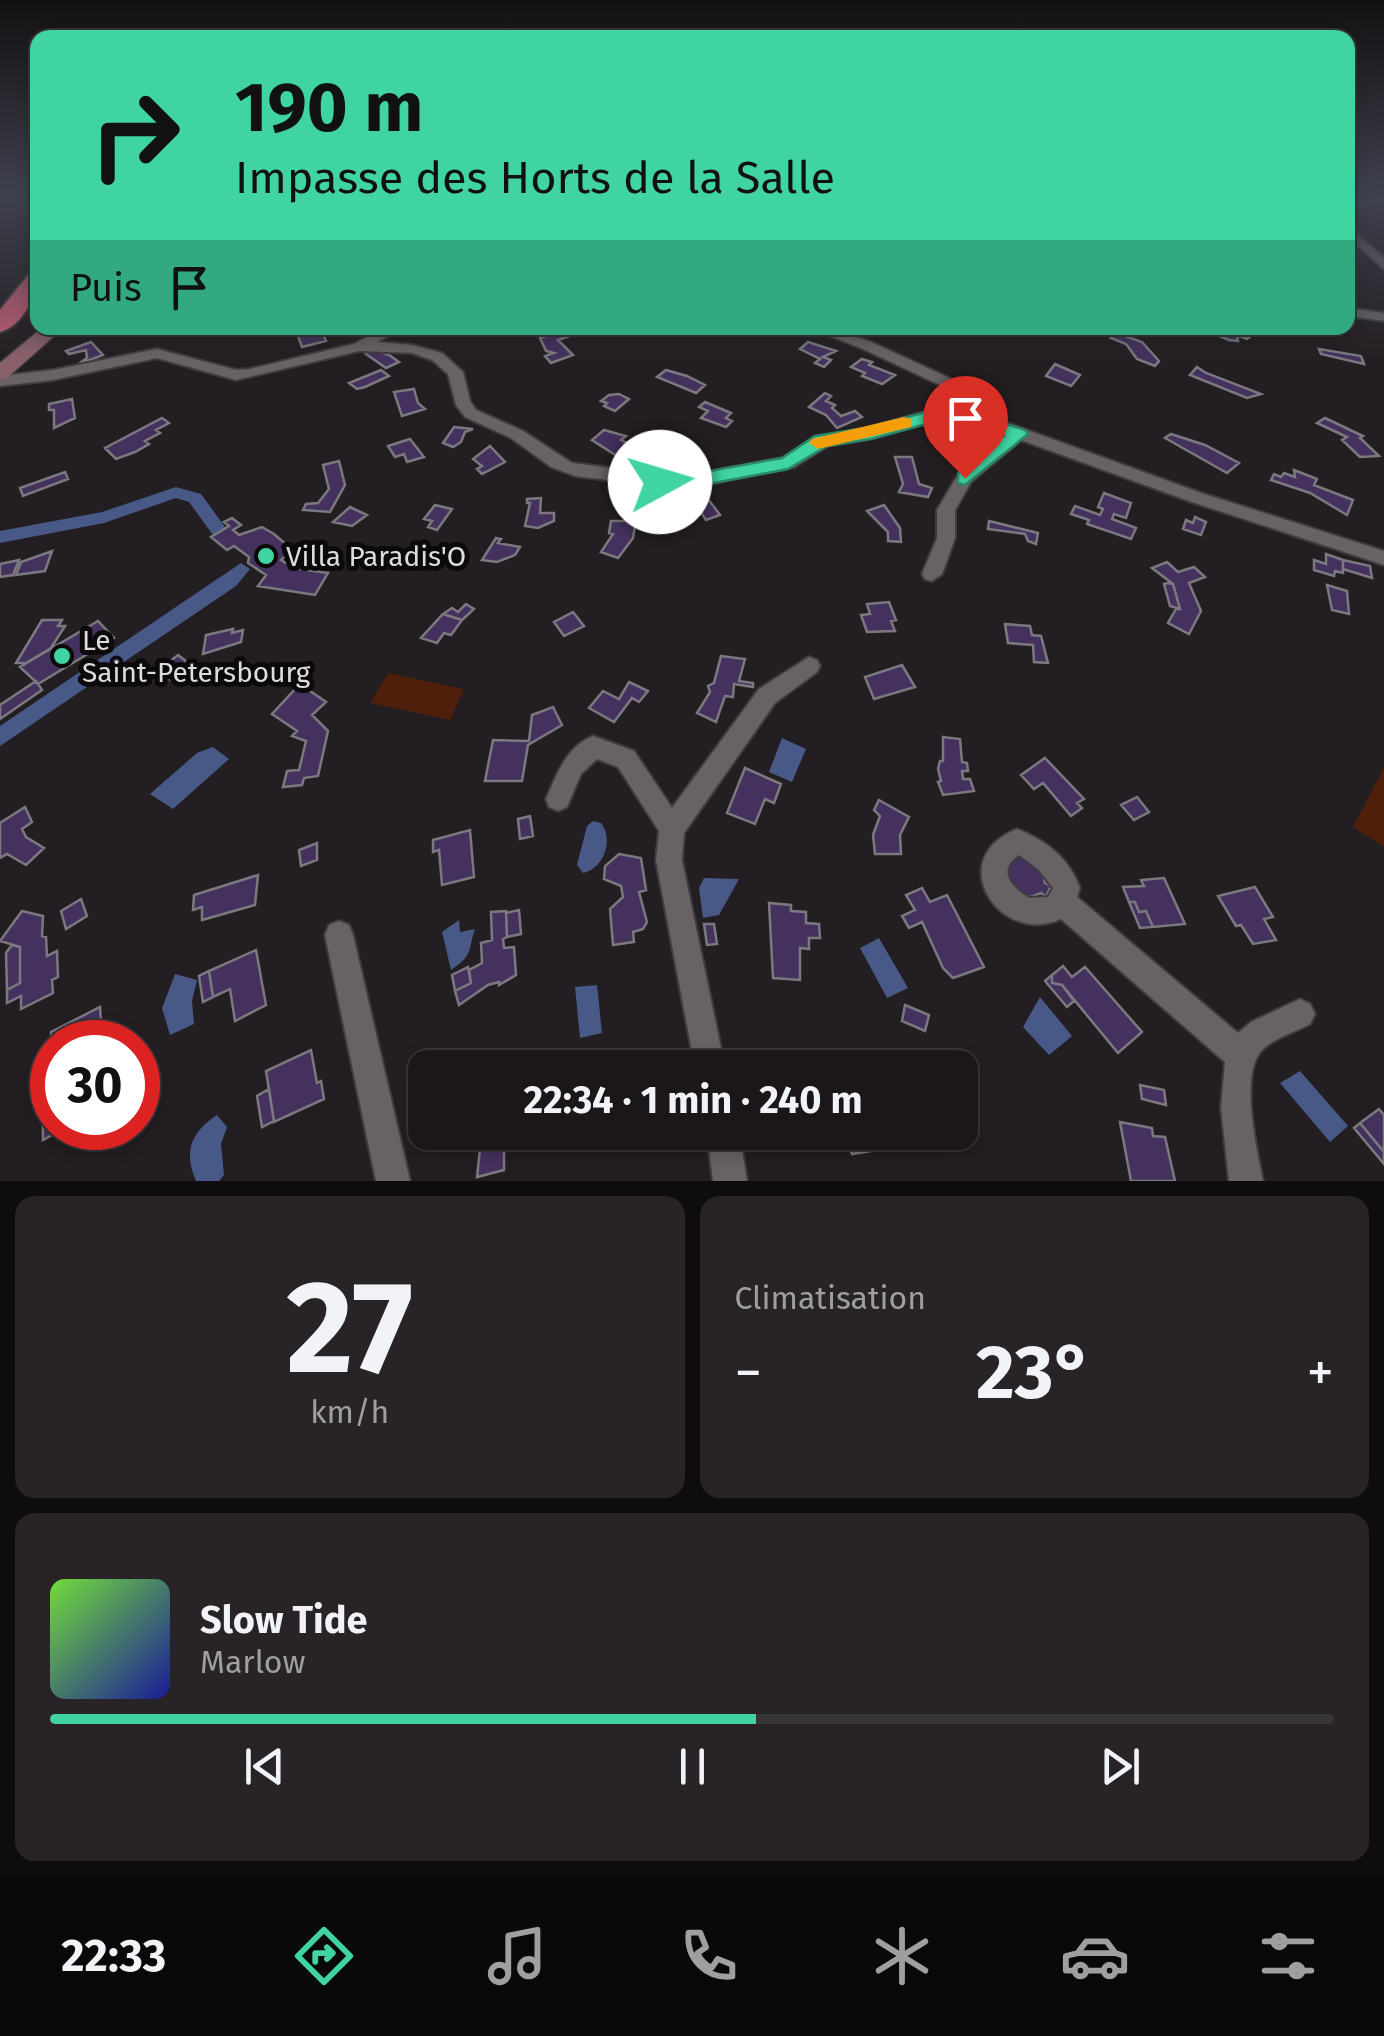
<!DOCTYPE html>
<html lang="fr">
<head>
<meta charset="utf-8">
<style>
  :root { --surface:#1a1619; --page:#272326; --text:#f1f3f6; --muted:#9f9fa2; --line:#383538; --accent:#40d4a2 }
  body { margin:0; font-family:"Fira Sans",sans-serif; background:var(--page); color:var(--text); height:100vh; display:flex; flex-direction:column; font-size:38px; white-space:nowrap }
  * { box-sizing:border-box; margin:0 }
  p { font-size:32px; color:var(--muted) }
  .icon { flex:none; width:55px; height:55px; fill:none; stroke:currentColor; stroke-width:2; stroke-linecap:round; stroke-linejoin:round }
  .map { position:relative; height:1181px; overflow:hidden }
  .details { display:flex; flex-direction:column; gap:15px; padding:15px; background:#0e0c0e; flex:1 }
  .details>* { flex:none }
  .guide { position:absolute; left:30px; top:30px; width:1325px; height:305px; border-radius:20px; box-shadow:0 5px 15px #0003,0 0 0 2px var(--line); background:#40d4a2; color:#111; overflow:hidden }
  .speed { position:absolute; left:30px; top:1020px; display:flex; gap:20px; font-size:50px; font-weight:700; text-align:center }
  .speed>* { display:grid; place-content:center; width:130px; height:130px; border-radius:50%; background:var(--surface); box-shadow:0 5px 15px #0003,0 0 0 2px var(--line); line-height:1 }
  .speed .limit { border:15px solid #d22; background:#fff; color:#111 }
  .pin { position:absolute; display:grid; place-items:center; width:85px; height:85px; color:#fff; margin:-102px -42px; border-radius:50% 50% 50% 0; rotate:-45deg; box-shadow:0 0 10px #0007 }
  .pin .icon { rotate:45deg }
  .me { position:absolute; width:110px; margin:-55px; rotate:84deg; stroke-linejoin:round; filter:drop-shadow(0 0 8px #0008) }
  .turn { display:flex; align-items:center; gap:35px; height:210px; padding:0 40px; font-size:45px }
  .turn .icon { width:130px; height:130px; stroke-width:2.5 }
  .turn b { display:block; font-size:70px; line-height:85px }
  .then { display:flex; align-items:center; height:95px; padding:0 40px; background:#0003; gap:20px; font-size:38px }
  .big { font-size:75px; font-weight:700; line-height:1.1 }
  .details .tile { flex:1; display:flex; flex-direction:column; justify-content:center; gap:15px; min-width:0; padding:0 35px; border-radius:20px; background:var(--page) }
  .details .dial { align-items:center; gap:0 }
  .dial b { font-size:130px; line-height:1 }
  .song { display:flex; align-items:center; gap:30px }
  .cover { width:120px; height:120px; border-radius:15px; background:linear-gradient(135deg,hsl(100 70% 55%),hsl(240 70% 35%)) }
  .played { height:10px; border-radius:5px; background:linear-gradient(90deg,var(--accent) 55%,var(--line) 55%) }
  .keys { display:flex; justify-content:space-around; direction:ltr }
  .heat { display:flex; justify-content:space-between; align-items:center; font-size:55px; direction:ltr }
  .details .tiles { flex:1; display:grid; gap:15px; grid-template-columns:1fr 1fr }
  .tile:last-child { grid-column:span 2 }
  .trip { position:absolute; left:408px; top:1050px; width:570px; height:100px; border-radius:20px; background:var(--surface); box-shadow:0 5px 15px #0003,0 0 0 2px var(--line); font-weight:700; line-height:100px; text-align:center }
  .tabs { display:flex; height:160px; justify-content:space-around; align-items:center; background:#0a090a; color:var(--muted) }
  .tabs .icon { width:70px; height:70px }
  .tabs .active { color:var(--accent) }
  .tabs b { font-size:45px; color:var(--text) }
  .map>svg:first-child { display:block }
  .green { fill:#4e200b }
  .water { fill:#485988 }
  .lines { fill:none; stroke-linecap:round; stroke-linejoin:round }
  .canal { fill:#485988; fill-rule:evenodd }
  .building { fill:#44315e; stroke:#7b797f; stroke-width:2.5 }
  .minor-casing { stroke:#3f3b3e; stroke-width:4 }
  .secondary-casing { stroke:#3f3b3e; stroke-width:3 }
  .trunk-casing { stroke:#3f3b3e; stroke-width:4 }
  .minor { fill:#686266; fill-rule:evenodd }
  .secondary { fill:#89606a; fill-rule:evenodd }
  .trunk { fill:#bf5c71; fill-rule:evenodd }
  .route { fill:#40d4a2; stroke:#2a8a69; stroke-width:2.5 }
  .slow { fill:#f59e0b }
  .poi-dot { fill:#40d4a2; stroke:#0b090a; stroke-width:4 }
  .labels { text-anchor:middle; stroke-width:10; stroke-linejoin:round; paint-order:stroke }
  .poi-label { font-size:28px; fill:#dfdcde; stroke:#0b090a; text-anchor:start }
</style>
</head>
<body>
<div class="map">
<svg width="1384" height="1181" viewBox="0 0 1384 1181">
  <rect width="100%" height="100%" fill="#231e21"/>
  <path class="green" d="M388,673L464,689L450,720L370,703Z
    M1384,767V847L1353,827Z"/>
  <path class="water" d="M782,738L806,749L792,782L769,772Z
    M213,747L229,759L173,809L150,794L197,753Z
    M593,821L601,823C614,839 604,869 583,873L577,865L587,826Z
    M704,878L739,879L719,915L703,918L699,888Z
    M459,920L460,932L475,929C467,953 474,954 451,970L442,932Z
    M879,938L908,988L887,998L860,948Z
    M175,974L197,980L192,1001L194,1024L170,1035L162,1008Z
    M597,985L602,1033L580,1038L575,987Z
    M1040,997L1072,1036L1049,1055L1023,1027Z
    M1300,1071L1348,1126L1330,1142L1280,1083Z
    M217,1115L227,1127L221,1144L224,1175L219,1181H196C183,1152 191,1132 217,1115Z"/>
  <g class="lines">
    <path class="canal" d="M176,487L201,494L225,527L227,531L225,535H213L189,502L176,498L104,523L0,543V531L102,512Z
      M241,563L250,569L236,586L0,746V726Z"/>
  </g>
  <path class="building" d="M316,328H332L334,331L321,329L326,341L302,347L298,336L317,332Z
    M1212,328H1236L1252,335L1247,339L1237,335L1238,341L1229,340L1217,335Z
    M567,329L573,335L558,340L573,355L551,363L545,356L554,353L546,351L540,338Z
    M1117,333L1142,342L1159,361L1155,366L1137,359L1126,344L1111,338Z
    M91,342L103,355L77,365L87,358L86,350L69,354L66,351Z
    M808,342L836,351L823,357L831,360L824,367L815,363L820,359L800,349Z
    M1319,349L1361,356L1364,364L1321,354Z
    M374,350L389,355L399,362L386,368L366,354Z
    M862,359L872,362L869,365L895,375L882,384L862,376L865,373L851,367Z
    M1055,364L1080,375L1071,386L1046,376Z
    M1197,367L1206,373L1261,394L1247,398L1190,375Z
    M381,370L389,376L365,387L357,389L349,383Z
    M666,370L687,376L705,385L696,393L657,377Z
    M414,389L418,403L425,409L402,416L394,392Z
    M825,393L831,396L826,401L835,405L832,408L841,416L855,411L862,417L837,428L826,415L809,407Z
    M619,394L629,399L615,411L604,406L607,403L601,401L609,395Z
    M72,399L75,418L54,428V410H49V404Z
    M705,402L731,413L726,418L732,421L726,427L701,418L708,411L699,407Z
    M162,418L169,423L156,430L160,433L145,441L149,444L135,452L116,459L105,448Z
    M1325,418L1363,436L1360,438L1379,456L1360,457L1342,440L1347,437L1317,423Z
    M964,426L973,434L981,441L969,445L950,431Z
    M454,427L473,429L465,432L461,442L453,447L443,443Z
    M604,430L626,436L621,440L631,445L625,449L634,453L629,458L617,456L592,440Z
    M1171,434L1205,445L1239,463L1227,473L1165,438Z
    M410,439L424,457L407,462L404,454L395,457L388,446Z
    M490,446L505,462L482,474L477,469L482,466L473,459Z
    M649,457L671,464L660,476L640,470Z
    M895,457H912L919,484L932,488L928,497L899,492L903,484Z
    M339,461L345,485L330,512L303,510L306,504L318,503L329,489L323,465Z
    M1294,470L1317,479L1314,485L1353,500L1347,515L1310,493L1271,480L1274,474L1281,477L1284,473L1295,477Z
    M65,472L68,479L23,496L20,488Z
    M697,484L720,515L706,520L700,511L694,514L676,487Z
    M1104,493L1131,503L1126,518L1114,514L1112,519L1136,528L1131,539L1087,524L1089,520L1071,514L1075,506L1100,515L1103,509L1098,507Z
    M541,498L540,513H554V521L538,528L525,526L530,503H527V499Z
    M435,505L452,509L437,530L428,527L432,521L424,519Z
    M884,505L900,528L901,542L888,541V532L867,511Z
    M350,507L367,515L352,526L333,522Z
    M1195,517L1206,522L1201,535L1183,529L1186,520L1193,523Z
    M232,518L241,525L233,530L239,535L262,527L274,534L288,546L283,549L289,553L281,560L286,563L307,561L301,569L328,573L315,595L258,586L266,575L248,563L249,557L234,546L227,550L211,537L229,526L224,522Z
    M611,521H636L633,538L618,558L601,552L613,534L609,533Z
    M989,521L1038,533L1036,544L1028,541L1025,534L988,529Z
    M496,538L501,539L498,543L520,547L515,555L497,562L482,560Z
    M52,551L45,571L16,575L21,562Z
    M1326,554L1343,560V573L1335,571L1334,576L1314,570V560L1326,564Z
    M19,560L13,575L0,577V564Z
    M1343,560L1370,566L1372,578L1343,569Z
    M1167,562L1178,572L1194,567L1205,577L1189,583L1201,611L1189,634L1168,623L1176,609H1180L1173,584L1152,568Z
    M1168,583L1173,584L1180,609L1170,606L1164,584Z
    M1327,585L1347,591L1349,614L1332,610Z
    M889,602L896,620L891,621L895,631L867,632L861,615L870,614L867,604Z
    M466,604L474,609L462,620L443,614L452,608L458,612Z
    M573,612L584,626L564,636L554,622Z
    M443,614L462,620L451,635L444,633L437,643L421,638Z
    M42,620H62L58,626H65L51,648L26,663H16Z
    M98,621L114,638L38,684L20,667Z
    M1005,624L1030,626L1032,635L1041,636L1048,663L1034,662L1033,645L1008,643Z
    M233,629L232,633L243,630L241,642L203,654L206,635Z
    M178,655L191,665L175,683L157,671Z
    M721,656L745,659L739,681L753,683V687L734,684L733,697L725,696L716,722L697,713L710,692L708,686L714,683Z
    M902,665L915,687L874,699L865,677Z
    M36,681L42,690L0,719V705Z
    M629,682L648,691L639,702L632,698L614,722L589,708L603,691L619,699Z
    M300,684L326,702L312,715L328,731L318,776L304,778L302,785L283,787L287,771L299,770L306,741L292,736L297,731L272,714Z
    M553,707L562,725L528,745L522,781H485L493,740L529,741L532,715Z
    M943,737L960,739L962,762L967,763L968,771H962L963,779H970L974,791L943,795L938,782L941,781L938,769L940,761H943Z
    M1045,758L1084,799L1077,803L1082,808L1071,816L1043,783L1034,789L1021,775Z
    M745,768L781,784L774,803L765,799L755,824L727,813Z
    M1137,797L1149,812L1134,820L1121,805Z
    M879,800L909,817L900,835L901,854H875L873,835L880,816L874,810Z
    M25,807L32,822L22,829L26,837L44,848L26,865L7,854L0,858V823Z
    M530,816L533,836L520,839L518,819Z
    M470,830L474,877L442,885L439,850L433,852V840Z
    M317,843V860L301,866L299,850Z
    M619,854L641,858L646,890L639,892L647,922L643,929L633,932L634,942L613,945L610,909L623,897L621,886L604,879L605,866Z
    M1022,856L1042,871L1045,883L1051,886L1046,897L1041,893L1031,897L1019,895L1003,875L1011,857Z
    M258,875L255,905L202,920V907L193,910L194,895Z
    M1164,878L1185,924L1153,927L1146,911L1139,912L1135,902H1129L1123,887L1144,886L1141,880Z
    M1255,887L1273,917L1264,919L1276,940L1253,944L1241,925L1236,926L1218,896Z
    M922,888L930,902L947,895L984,967L953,978L943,968L922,922L909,928L902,916L915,910L906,895Z
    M81,899L87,916L66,929L61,911Z
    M1129,902H1135L1139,912L1146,911L1153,927L1140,928Z
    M769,903L791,905V911L806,912V923L819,924L820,938H809V949L800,948V980L773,978Z
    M519,910L521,934L507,937L506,913Z
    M22,911L43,916L42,936L46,937L47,956L57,951L58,977L52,980L53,993L21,1009V996L7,1003V990L20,983V947L0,941Z
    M506,911L507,937L503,939L504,948L514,947L516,975L499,985V982L488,985L459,1005L455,991L471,983L469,970L482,963L481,943L492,940L491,912Z
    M704,924H714L717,944L707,945Z
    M12,945L20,947V983L7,990L6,953Z
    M256,950L266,1005L235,1021L230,989L213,997L209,971Z
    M1063,966L1072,977L1085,967L1142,1032L1118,1053L1062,985L1052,983V975Z
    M468,967L471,983L455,991L452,975Z
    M209,971L213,997L203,1002L199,976Z
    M1052,975V983L1062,985L1074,1001L1067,1007L1045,981Z
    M905,1005L929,1015L925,1031L902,1021Z
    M100,1007L101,1023L94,1027L95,1042H52L51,1049V1032Z
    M311,1050L317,1083L321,1081L324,1099L274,1122L266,1071Z
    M869,1055L873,1068H840L838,1061Z
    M667,1061V1068H629V1062Z
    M52,1071V1128H65L43,1140L42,1076Z
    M1140,1085L1164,1090L1166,1105L1142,1099Z
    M269,1089L274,1121L262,1127L257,1096Z
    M1379,1109L1384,1115V1152L1360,1123Z
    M1120,1122L1152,1128L1153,1136L1165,1137L1175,1181H1131Z
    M1360,1123L1384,1152V1164L1354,1128Z
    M479,1132H525V1135L480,1149Z
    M823,1132H875L878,1141L869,1143L871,1151L852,1154L849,1146L827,1150Z
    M504,1142V1170L477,1177L480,1149Z"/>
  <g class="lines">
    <g class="minor-casing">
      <path id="minor" d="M1384,198V204L1348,206V200Z
        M1348,227L1384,258V269L1348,237Z
        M1348,308L1384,313V321L1348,316Z
        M383,328H400L378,342L412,345L442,353L463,372L470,401L476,410L523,431L572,463L682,477L783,458L822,436L869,428L934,409L965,410L959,394L861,348L809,328H828L871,342L971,388L981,404L980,413L1201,493L1384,551V565L1189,501L1021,440L971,482L955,510V538L942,574L932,581L925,579L922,574L937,538V510L956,478L1007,435L969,420L936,419L871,438L827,446L794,467L682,489L575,476L551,467L511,438L465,417L456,405L448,374L432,360L412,353L359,351L236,380L157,358L53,380L0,386V376L53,370L157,349L236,370L250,369L354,344Z
        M809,657L817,660L820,666L817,672L775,703L684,833L682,860L725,1068H695L656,860L659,831L618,767L597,759L581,774L567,807L558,811L549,807L546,799C557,774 566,747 593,736L634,751L672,808L759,689Z
        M1017,829C1047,841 1068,857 1080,888L1077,897L1238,1033L1251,1022L1300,999L1310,1004L1315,1014L1310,1024C1295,1032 1274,1038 1262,1050C1239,1074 1257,1151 1263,1181H1229L1221,1108L1225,1062L1061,919C1000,947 942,859 1017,829ZM1019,855L1038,869L1053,888L1048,897L1029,898C1010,886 997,870 1019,855Z
        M339,921L349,925L353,935L410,1181H376L325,935L329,925Z
        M707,1132H739L747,1181H713Z"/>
    </g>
    <g class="secondary-casing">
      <path id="secondary" d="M42,328H63L7,378L0,380V363Z"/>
    </g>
    <g class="trunk-casing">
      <path id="trunk" d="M38,272C38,293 23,326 0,332V310L30,273Z"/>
    </g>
    <use href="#minor" class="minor"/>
    <use href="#secondary" class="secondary"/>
    <use href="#trunk" class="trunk"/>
  </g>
  <linearGradient id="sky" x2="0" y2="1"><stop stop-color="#131012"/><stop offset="0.54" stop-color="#3f414e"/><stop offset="1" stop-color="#3f414e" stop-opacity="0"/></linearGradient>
  <rect width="1384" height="361" fill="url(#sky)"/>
  <path class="route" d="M948,406L1025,430L1028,434L965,485L958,483V473L1004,436L948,418L871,439L827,446L788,469L682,489H660L650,482L660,475L682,476L782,458L815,436L871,427Z"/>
  <path class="slow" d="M904,417L911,419V427L818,449L809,443L812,439Z"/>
  <g class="poi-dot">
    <circle cx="266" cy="556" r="10"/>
    <circle cx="62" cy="656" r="10"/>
  </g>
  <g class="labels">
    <g class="poi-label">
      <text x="286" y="566">Villa Paradis'O</text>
      <text x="82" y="650">Le<tspan x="82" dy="32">Saint-Petersbourg</tspan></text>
    </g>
  </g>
</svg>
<div class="speed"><div class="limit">30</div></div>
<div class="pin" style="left:965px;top:478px;background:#d93025"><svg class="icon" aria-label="arrive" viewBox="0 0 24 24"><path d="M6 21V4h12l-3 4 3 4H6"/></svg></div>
<svg class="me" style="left:660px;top:482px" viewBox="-20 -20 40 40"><circle r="19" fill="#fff"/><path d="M0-13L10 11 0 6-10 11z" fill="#40d4a2"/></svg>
<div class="trip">22:34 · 1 min · 240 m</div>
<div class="guide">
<div class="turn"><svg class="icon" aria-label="right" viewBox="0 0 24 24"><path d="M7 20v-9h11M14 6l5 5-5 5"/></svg><div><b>190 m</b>Impasse des Horts de la Salle</div></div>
<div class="then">Puis<svg class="icon" aria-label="arrive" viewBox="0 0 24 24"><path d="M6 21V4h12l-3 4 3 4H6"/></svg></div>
</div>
</div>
<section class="details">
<div class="tiles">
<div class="tile dial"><b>27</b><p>km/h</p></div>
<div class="tile"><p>Climatisation</p>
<div class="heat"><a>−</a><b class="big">23°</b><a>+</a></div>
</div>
<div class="tile">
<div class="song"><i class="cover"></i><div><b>Slow Tide</b><p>Marlow</p></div></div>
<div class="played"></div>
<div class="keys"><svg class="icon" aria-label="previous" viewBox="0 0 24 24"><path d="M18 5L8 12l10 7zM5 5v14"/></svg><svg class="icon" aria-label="pause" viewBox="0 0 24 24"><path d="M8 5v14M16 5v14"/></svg><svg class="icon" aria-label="next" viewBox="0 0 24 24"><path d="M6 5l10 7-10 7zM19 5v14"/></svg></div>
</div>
</div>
</section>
<nav class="tabs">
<b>22:33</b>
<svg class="icon active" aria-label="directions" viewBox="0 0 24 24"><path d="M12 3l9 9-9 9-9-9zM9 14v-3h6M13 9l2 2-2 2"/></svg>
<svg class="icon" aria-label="music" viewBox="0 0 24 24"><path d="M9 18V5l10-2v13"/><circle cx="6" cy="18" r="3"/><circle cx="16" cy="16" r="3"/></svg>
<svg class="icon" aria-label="phone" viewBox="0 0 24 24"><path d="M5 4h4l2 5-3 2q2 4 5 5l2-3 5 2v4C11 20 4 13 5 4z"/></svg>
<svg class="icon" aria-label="climate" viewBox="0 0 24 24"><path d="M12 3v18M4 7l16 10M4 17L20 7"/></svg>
<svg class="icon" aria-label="car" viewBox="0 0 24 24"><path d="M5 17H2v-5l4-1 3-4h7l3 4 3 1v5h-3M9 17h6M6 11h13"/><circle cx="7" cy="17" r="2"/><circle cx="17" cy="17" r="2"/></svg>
<svg class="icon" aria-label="filters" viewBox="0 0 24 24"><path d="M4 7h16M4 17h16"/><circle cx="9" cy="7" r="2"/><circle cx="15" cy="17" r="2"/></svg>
</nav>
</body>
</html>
